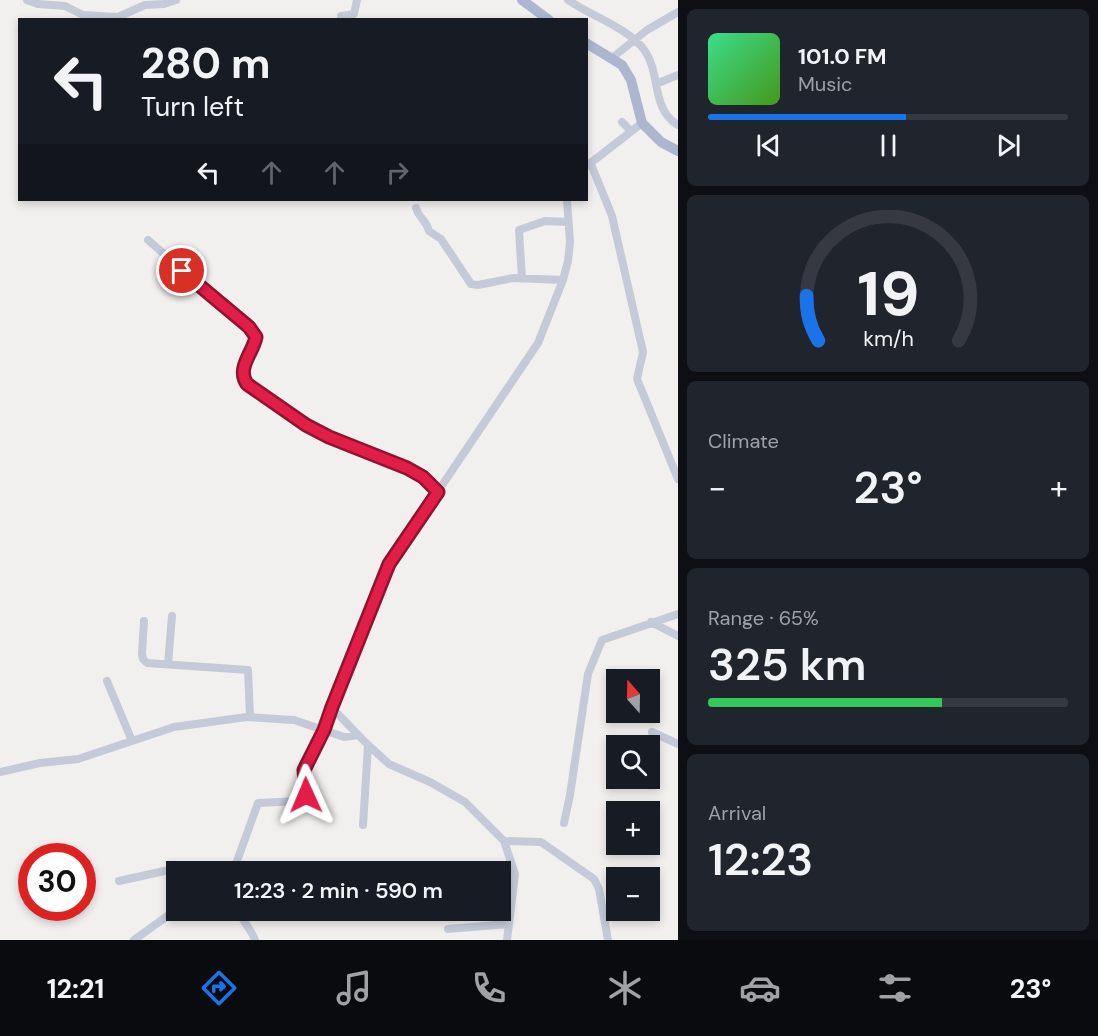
<!DOCTYPE html>
<html lang="en">
<head>
<meta charset="utf-8">
<style>
  :root { --surface:#171b24; --page:#20242c; --text:#f1f3f6; --muted:#9ea1a6; --line:#363941; --accent:#1a73e8 }
  body { margin:0; font-family:"DM Sans",sans-serif; background:var(--page); color:var(--text); height:100vh; display:flex; flex-direction:column; font-size:22px; white-space:nowrap }
  * { box-sizing:border-box; margin:0 }
  p { font-size:20px; color:var(--muted) }
  .icon { flex:none; width:33px; height:33px; fill:none; stroke:currentColor; stroke-width:2; stroke-linecap:round; stroke-linejoin:round }
  .map { position:relative; flex:1; overflow:hidden }
  .panel { display:flex; flex-direction:column; gap:9px; padding:9px; background:#0d0f14; width:420px }
  .panel>* { flex:none }
  .top-card { position:absolute; left:18px; top:18px; width:570px; height:183px; border-radius:0px; box-shadow:0 3px 9px #0003; background:#171b24; color:var(--text); overflow:hidden }
  .needle { width:39px; rotate:340deg }
  .buttons { position:absolute; left:606px; top:669px; display:grid; gap:12px }
  .buttons a { display:grid; place-items:center; width:54px; height:54px; border-radius:0px; background:var(--surface); box-shadow:0 3px 9px #0003; font-size:30px }
  .speed { position:absolute; left:18px; top:843px; display:flex; gap:12px; font-size:30px; font-weight:700; text-align:center }
  .speed>* { display:grid; place-content:center; width:78px; height:78px; border-radius:50%; background:var(--surface); box-shadow:0 3px 9px #0003; line-height:1 }
  .speed .limit { border:9px solid #d22; background:#fff; color:#111 }
  .pin { position:absolute; display:grid; place-items:center; width:51px; height:51px; color:#fff; margin:-26px; border:3px solid #fff; border-radius:50%; box-shadow:0 2px 6px #0007 }
  .me { position:absolute; width:66px; margin:-33px; rotate:359deg; stroke-linejoin:round; filter:drop-shadow(0 0 4px #0008) }
  .turn { display:flex; align-items:center; gap:21px; height:126px; padding:0 24px; font-size:27px }
  .turn .icon { width:78px; height:78px; stroke-width:2.5 }
  .turn b { display:block; font-size:42px; line-height:51px }
  .lanes { display:flex; align-items:center; height:57px; padding:0 24px; background:#0003; justify-content:center; gap:30px; direction:ltr }
  .lanes .off { opacity:.35 }
  .big { font-size:45px; font-weight:600; line-height:1.1 }
  .panel .widget { flex:1; display:flex; flex-direction:column; justify-content:center; gap:9px; min-width:0; padding:0 21px; border-radius:9px; background:var(--page) }
  .panel .dial { align-items:center; gap:0 }
  .dial svg { height:156px; overflow:visible; fill:none; stroke:var(--line); stroke-width:7; stroke-linecap:round; text-anchor:middle }
  .dial text { fill:var(--text); stroke:none }
  .song { display:flex; align-items:center; gap:18px }
  .cover { width:72px; height:72px; border-radius:9px; background:linear-gradient(135deg,hsl(150 70% 55%),hsl(100 70% 35%)) }
  .played { height:6px; border-radius:3px; background:linear-gradient(90deg,var(--accent) 55%,var(--line) 55%) }
  .keys { display:flex; justify-content:space-around; direction:ltr }
  .heat { display:flex; justify-content:space-between; align-items:center; font-size:33px; direction:ltr }
  .charge { height:9px; border-radius:4px; background:linear-gradient(90deg,#34c759 65%,var(--line) 0) }
  .trip { position:absolute; left:166px; top:861px; width:345px; height:60px; border-radius:0px; background:var(--surface); box-shadow:0 3px 9px #0003; font-weight:600; line-height:60px; text-align:center }
  .tab-bar { display:flex; height:96px; justify-content:space-around; align-items:center; background:#090b0e; color:var(--muted) }
  .tab-bar .icon { width:42px; height:42px }
  .tab-bar .selected { color:var(--accent) }
  .tab-bar b { font-size:27px; color:var(--text) }
  main { display:flex; flex:1; min-height:0 }
  .map>svg:first-child { display:block }
  .lines { fill:none; stroke-linecap:round; stroke-linejoin:round }
  .minor { stroke:#c5cad8; stroke-width:8 }
  .major { stroke:#adb6d1; stroke-width:10 }
  .route-casing { stroke:#92132f; stroke-width:15 }
  .route { stroke:#e11d48; stroke-width:10 }
</style>
</head>
<body>
<main>
<div class="map">
<svg width="678" height="940" viewBox="0 0 678 940">
  <rect width="100%" height="100%" fill="#f2f0ef"/>
  <g class="lines">
    <path class="minor" d="M27,0L38,4L65,6L83,15L118,17L145,5L164,4L176,0
      M568,0C591,16 629,28 645,51C661,75 651,109 678,125
      M341,16L354,14L357,0
      M612,58L647,30L678,12
      M656,84L678,75
      M622,122L631,131
      M591,164L612,216L643,352L637,379L678,479
      M588,165L642,123
      M416,208C419,219 426,219 429,231L441,239L471,284L478,285L513,278L563,280
      M148,240L254,332L256,337C253,352 236,369 247,384L306,425L329,437L407,468L423,477L438,492
      M522,279L519,230L545,221L568,222
      M144,621L142,654L143,659L147,663L248,670L250,717
      M651,622L678,636
      M168,664L172,616
      M107,681L132,741
      M652,732L678,744
      M0,772L40,763L78,759L174,727L247,717L294,720L344,737L358,735
      M564,823L570,795L588,674L602,640L678,614
      M363,825L368,745
      M504,841L541,842L594,879L599,889L608,940
      M233,872L258,803L299,801L306,796L304,770L324,730L331,707
      M119,881L169,870L177,873
      M238,910C243,922 251,929 255,940
      M448,929L508,924
      M134,940L177,909
      M507,940L515,874L504,841L465,802L430,782L389,764L368,745L331,707L389,564L538,343L563,280L568,261L570,242L567,200"/>
    <path class="major" d="M522,0L549,20
      M586,43L622,65L631,80L642,123L661,142L678,151"/>
  </g>
  <g class="lines">
    <g class="route-casing">
      <path id="route" d="M182,271L249,327L256,337C253,353 236,368 247,384L306,425L329,437L407,468L423,477L438,492L389,564L332,707L324,730L304,770L306,795"/>
    </g>
    <use href="#route" class="route"/>
  </g>
</svg>
<div class="buttons">
<a><svg class="needle" viewBox="-14 -14 28 28"><path d="M0-13l5 13h-10z" fill="#e53935"/><path d="M0 13l5-13h-10z" fill="#9ea1a6"/></svg></a>
<a><svg class="icon" aria-label="search" viewBox="0 0 24 24"><circle cx="10" cy="10" r="6"/><path d="M15 15l6 6"/></svg></a>
<a>+</a>
<a>−</a>
</div>
<div class="speed"><div class="limit">30</div></div>
<div class="pin" style="left:182px;top:271px;background:#d93025"><svg class="icon" aria-label="arrive" viewBox="0 0 24 24"><path d="M6 21V4h12l-3 4 3 4H6"/></svg></div>
<svg class="me" style="left:306px;top:795px" viewBox="-20 -20 40 40"><path d="M0-17L14 15 0 8-14 15z" fill="#e11d48" stroke="#fff" stroke-width="4"/></svg>
<div class="trip">12:23 · 2 min · 590 m</div>
<div class="top-card">
<div class="turn"><svg class="icon" aria-label="left" viewBox="0 0 24 24"><path d="M17 20v-9H6M10 6l-5 5 5 5"/></svg><div><b>280 m</b>Turn left</div></div>
<div class="lanes"><svg class="icon" aria-label="left" viewBox="0 0 24 24"><path d="M17 20v-9H6M10 6l-5 5 5 5"/></svg><svg class="icon off" aria-label="ahead" viewBox="0 0 24 24"><path d="M12 20V5M6 11l6-6 6 6"/></svg><svg class="icon off" aria-label="ahead" viewBox="0 0 24 24"><path d="M12 20V5M6 11l6-6 6 6"/></svg><svg class="icon off" aria-label="right" viewBox="0 0 24 24"><path d="M7 20v-9h11M14 6l5 5-5 5"/></svg></div>
</div>
</div>
<section class="panel">
<div class="widget">
<div class="song"><i class="cover"></i><div><b>101.0 FM</b><p>Music</p></div></div>
<div class="played"></div>
<div class="keys"><svg class="icon" aria-label="previous" viewBox="0 0 24 24"><path d="M18 5L8 12l10 7zM5 5v14"/></svg><svg class="icon" aria-label="pause" viewBox="0 0 24 24"><path d="M8 5v14M16 5v14"/></svg><svg class="icon" aria-label="next" viewBox="0 0 24 24"><path d="M6 5l10 7-10 7zM19 5v14"/></svg></div>
</div>
<div class="widget dial"><svg viewBox="0 0 100 80">
<path d="M14 69A42 42 0 1 1 86 69"/>
<path d="M14 69A42 42 0 0 1 8 46" stroke="#1a73e8"/>
<text x="50" y="56" font-size="32" font-weight="700">19</text>
<text x="50" y="72" font-size="11">km/h</text>
</svg></div>
<div class="widget"><p>Climate</p>
<div class="heat"><a>−</a><b class="big">23°</b><a>+</a></div>
</div>
<div class="widget"><p>Range · 65%</p><b class="big">325 km</b><div class="charge"></div></div>
<div class="widget"><p>Arrival</p><b class="big">12:23</b></div>
</section>
</main>
<nav class="tab-bar">
<b>12:21</b>
<svg class="icon selected" aria-label="directions" viewBox="0 0 24 24"><path d="M12 3l9 9-9 9-9-9zM9 14v-3h6M13 9l2 2-2 2"/></svg>
<svg class="icon" aria-label="music" viewBox="0 0 24 24"><path d="M9 18V5l10-2v13"/><circle cx="6" cy="18" r="3"/><circle cx="16" cy="16" r="3"/></svg>
<svg class="icon" aria-label="phone" viewBox="0 0 24 24"><path d="M5 4h4l2 5-3 2q2 4 5 5l2-3 5 2v4C11 20 4 13 5 4z"/></svg>
<svg class="icon" aria-label="climate" viewBox="0 0 24 24"><path d="M12 3v18M4 7l16 10M4 17L20 7"/></svg>
<svg class="icon" aria-label="car" viewBox="0 0 24 24"><path d="M5 17H2v-5l4-1 3-4h7l3 4 3 1v5h-3M9 17h6M6 11h13"/><circle cx="7" cy="17" r="2"/><circle cx="17" cy="17" r="2"/></svg>
<svg class="icon" aria-label="filters" viewBox="0 0 24 24"><path d="M4 7h16M4 17h16"/><circle cx="9" cy="7" r="2"/><circle cx="15" cy="17" r="2"/></svg>
<b>23°</b>
</nav>
</body>
</html>
